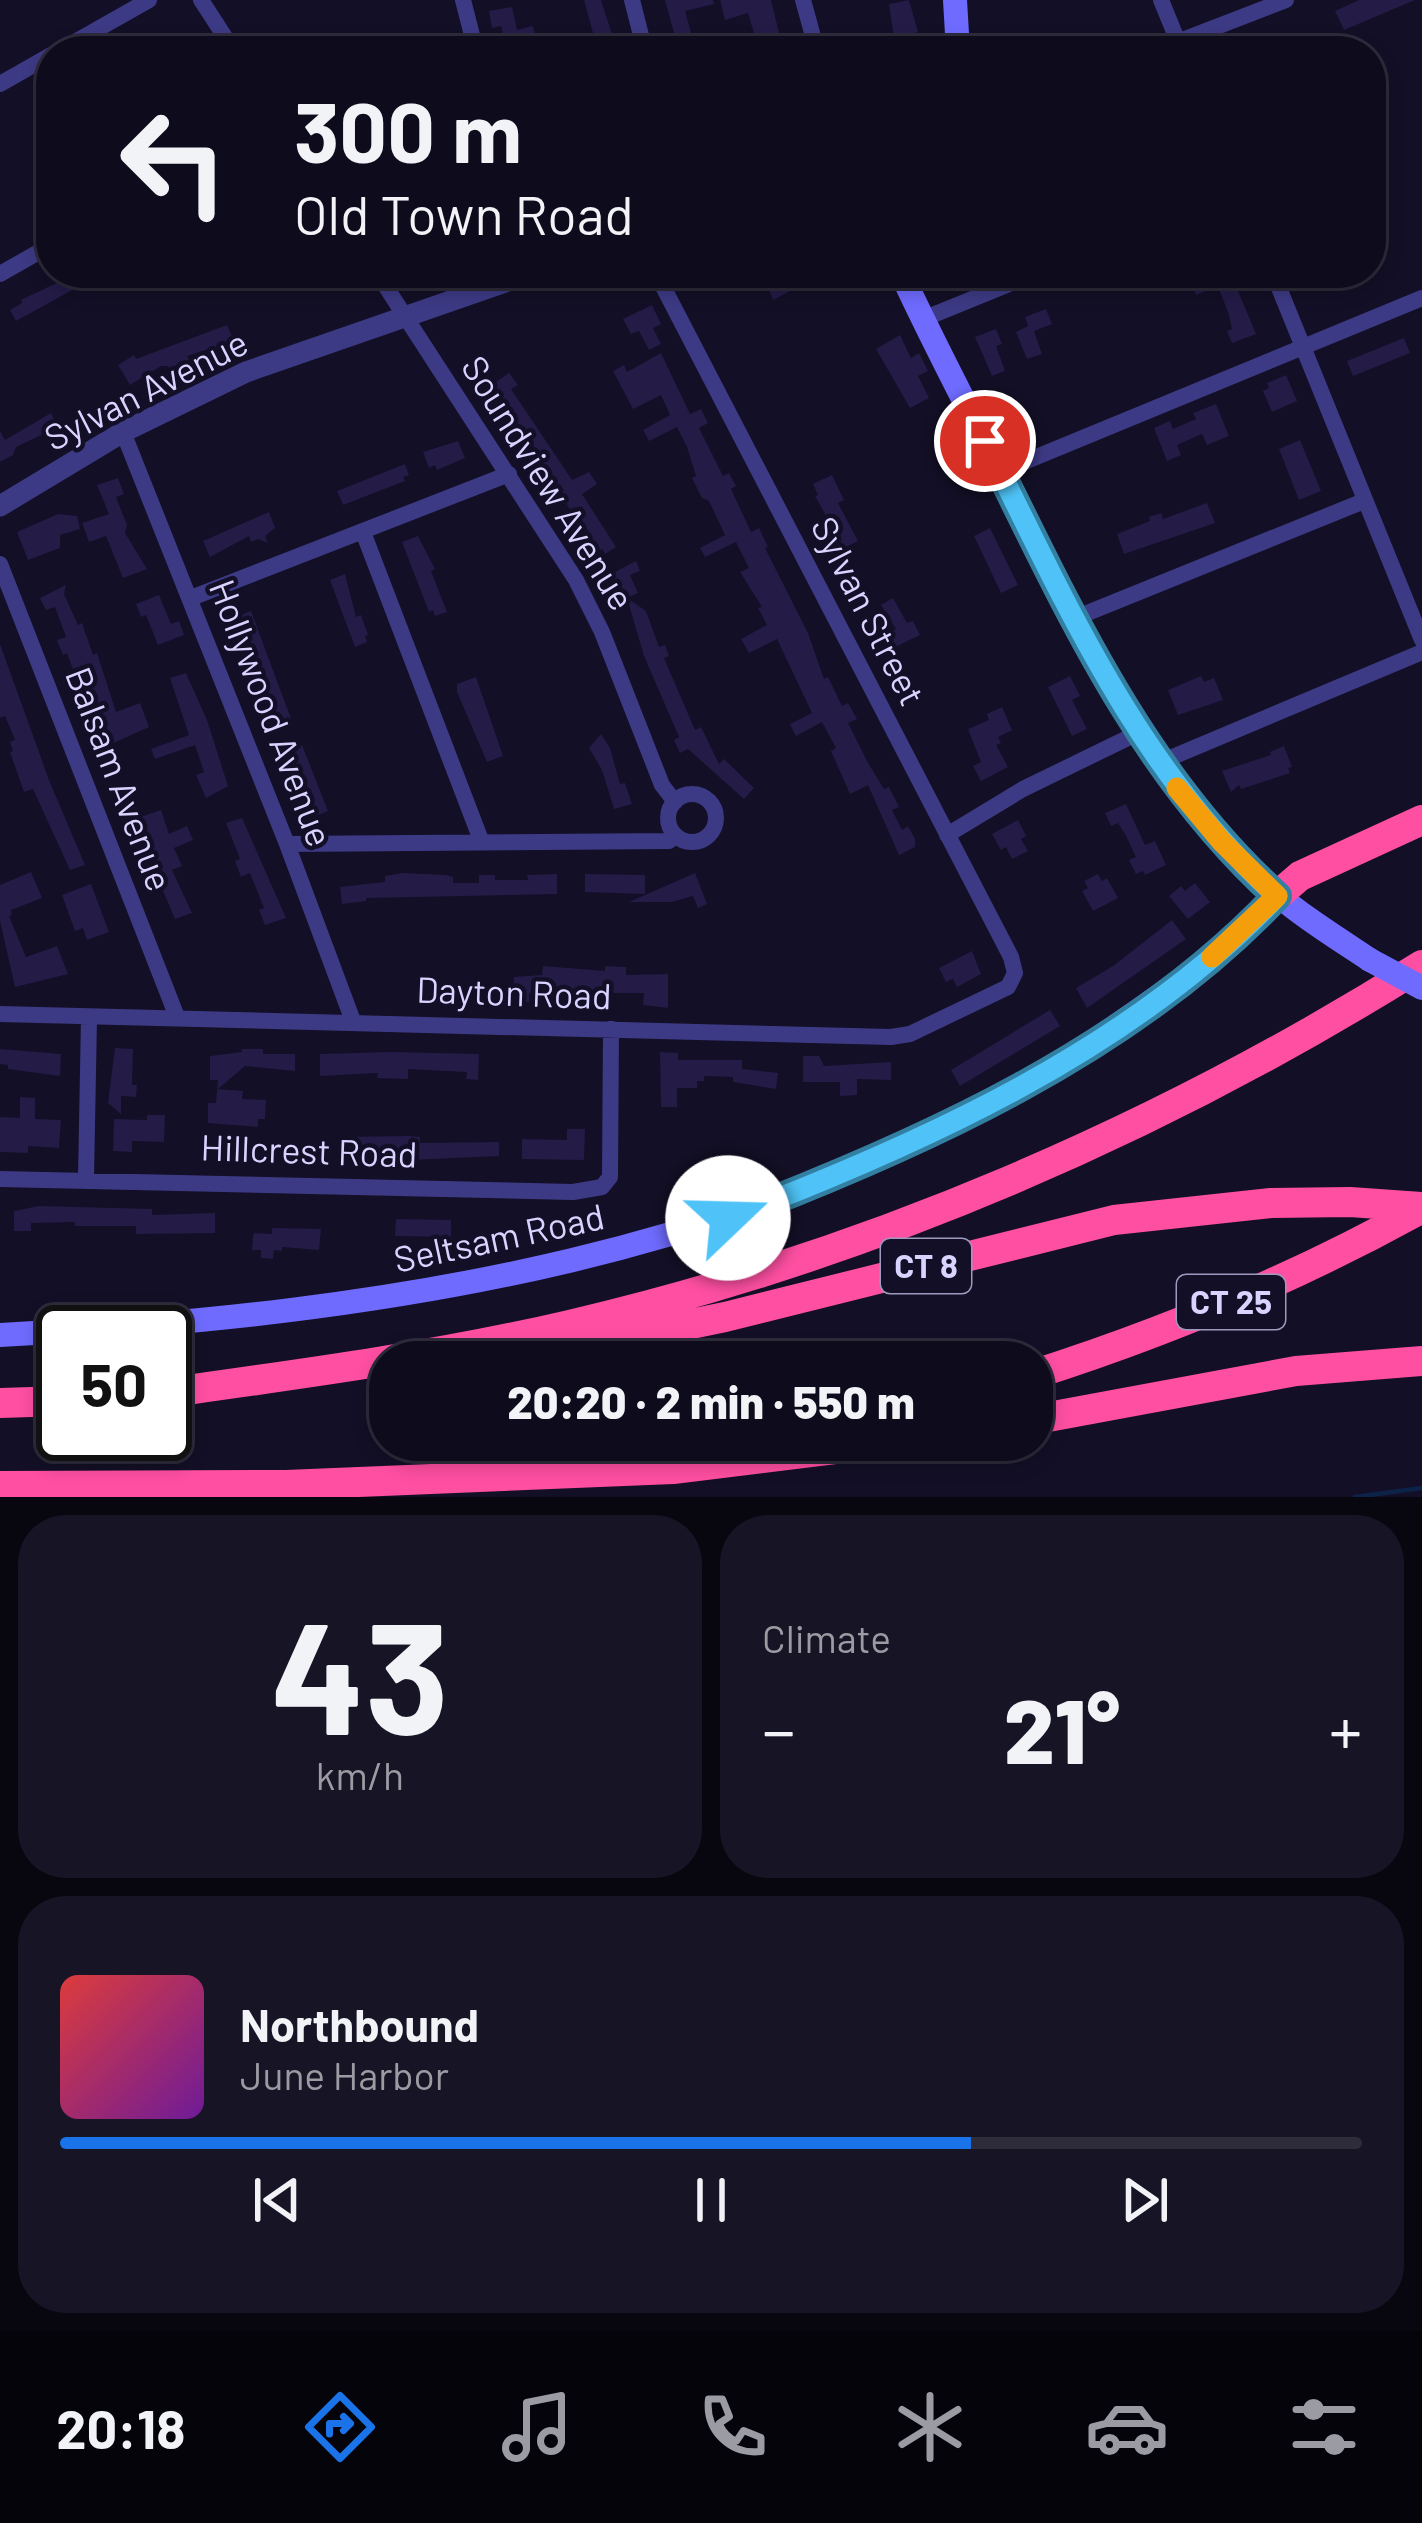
<!DOCTYPE html>
<html lang="en">
<head>
<meta charset="utf-8">
<style>
  :root { --surface:#0e0b1c; --page:#171425; --text:#f1f3f6; --muted:#9b9ba3; --line:#2e2b3b; --accent:#1a73e8 }
  body { margin:0; font-family:Barlow,sans-serif; background:var(--page); color:var(--text); height:100vh; display:flex; flex-direction:column; font-size:45px; white-space:nowrap }
  * { box-sizing:border-box; margin:0 }
  p { font-size:39px; color:var(--muted) }
  .icon { flex:none; width:66px; height:66px; fill:none; stroke:currentColor; stroke-width:2; stroke-linecap:round; stroke-linejoin:round }
  .map { position:relative; height:1497px; overflow:hidden }
  .drawer { display:flex; flex-direction:column; gap:18px; padding:18px; background:#08060f; flex:1 }
  .drawer>* { flex:none }
  .hud { position:absolute; left:36px; top:36px; width:1350px; height:252px; border-radius:48px; box-shadow:0 6px 18px #0003,0 0 0 3px var(--line); background:#0e0b1c; color:var(--text); overflow:hidden }
  .speed { position:absolute; left:36px; top:1305px; display:flex; gap:24px; font-size:60px; font-weight:700; text-align:center }
  .speed>* { display:grid; place-content:center; width:156px; height:156px; border-radius:50%; background:var(--surface); box-shadow:0 6px 18px #0003,0 0 0 3px var(--line); line-height:1 }
  .speed .limit { border:6px solid #111; border-radius:18px; background:#fff; color:#111 }
  .pin { position:absolute; display:grid; place-items:center; width:102px; height:102px; color:#fff; margin:-51px; border:6px solid #fff; border-radius:50%; box-shadow:0 3px 12px #0007 }
  .me { position:absolute; width:132px; margin:-66px; rotate:69deg; stroke-linejoin:round; filter:drop-shadow(0 0 9px #0008) }
  .turn { display:flex; align-items:center; gap:42px; height:252px; padding:0 60px; font-size:54px }
  .turn .icon { width:156px; height:156px; stroke-width:2.5 }
  .turn b { display:block; font-size:84px; line-height:102px }
  .big { font-size:90px; font-weight:800; line-height:1.1 }
  .drawer .tile { flex:1; display:flex; flex-direction:column; justify-content:center; gap:18px; min-width:0; padding:0 42px; border-radius:48px; background:var(--page) }
  .drawer .dial { align-items:center; gap:0 }
  .dial b { font-size:156px; line-height:1 }
  .song { display:flex; align-items:center; gap:36px }
  .cover { width:144px; height:144px; border-radius:18px; background:linear-gradient(135deg,hsl(0 70% 55%),hsl(280 70% 35%)) }
  .played { height:12px; border-radius:6px; background:linear-gradient(90deg,var(--accent) 70%,var(--line) 70%) }
  .keys { display:flex; justify-content:space-around; direction:ltr }
  .heat { display:flex; justify-content:space-between; align-items:center; font-size:66px; direction:ltr }
  .drawer .tiles { flex:1; display:grid; gap:18px; grid-template-columns:1fr 1fr }
  .tile:last-child { grid-column:span 2 }
  .trip { position:absolute; left:369px; top:1341px; width:684px; height:120px; border-radius:48px; background:var(--surface); box-shadow:0 6px 18px #0003,0 0 0 3px var(--line); font-weight:800; line-height:120px; text-align:center }
  .tabs { display:flex; height:192px; justify-content:space-around; align-items:center; background:#06040b; color:var(--muted) }
  .tabs .icon { width:84px; height:84px }
  .tabs .current { color:var(--accent) }
  .tabs b { font-size:54px; color:var(--text) }
  .map>svg:first-child { display:block }
  .lines { fill:none; stroke-linecap:round; stroke-linejoin:round }
  .stream { stroke:#0c2248; stroke-width:4.5 }
  .building { fill:#241b47 }
  .minor { stroke:#3d3a85; stroke-width:16 }
  .tertiary { stroke:#3d3a85; stroke-width:21 }
  .secondary { stroke:#6f6bff; stroke-width:24 }
  .motorway { stroke:#ff4fa3; stroke-width:30 }
  .secondary-bridge { stroke:#6f6bff; stroke-width:24 }
  .route-casing { stroke:#337fa1; stroke-width:30 }
  .route { stroke:#4fc3f7; stroke-width:21 }
  .slow { stroke:#f59e0b; stroke-width:21 }
  .labels { text-anchor:middle; stroke-width:9; stroke-linejoin:round; paint-order:stroke }
  .shield { fill:#130f26; stroke:#9e99be; stroke-width:3 }
  .shield-label { font-size:33px; font-weight:bold; fill:#d9d4ff }
  .street-label { font-size:36px; fill:#d9d4ff; stroke:#130f26 }
</style>
</head>
<body>
<div class="map">
<svg width="1422" height="1497" viewBox="0 0 1422 1497">
  <rect width="100%" height="100%" fill="#130f26"/>
  <g class="lines">
    <path class="stream" d="M1355,1497L1422,1488"/>
  </g>
  <path class="building" d="M584,0H601L616,47L585,51L581,36L593,33Z
    M665,0H713L714,4L685,11L692,36L707,33L711,51H679Z
    M720,0H771L781,41L758,47L748,13L725,20Z
    M909,0L918,32L894,39L889,4Z
    M1359,0H1415L1344,30L1335,11Z
    M512,7L517,30L533,26L538,49L507,51L501,26L492,28L489,11Z
    M62,273H103L16,321L10,310L22,303L21,300L65,279Z
    M762,273H824L773,300Z
    M1187,273H1204L1206,278L1236,273L1242,289L1238,291L1256,334L1232,343L1227,331L1232,329L1229,315L1218,286L1196,295Z
    M652,305L661,324L653,328L661,344L649,350L639,331L631,334L623,319Z
    M1046,309L1052,324L1034,331L1042,354L1027,359L1016,332L1028,326L1025,317Z
    M227,325L234,341L187,356L189,360L170,370L168,366H161L130,385L118,365L134,355L136,359Z
    M996,329L1002,344L996,346L1005,371L992,376L975,337Z
    M900,335L911,358L919,353L928,371L918,376L929,398L910,408L876,349Z
    M1404,338L1410,353L1353,376L1347,361Z
    M661,353L690,414L701,409L708,423L699,428L723,476L729,473L736,486L731,489L751,532L759,528L768,547L765,548L808,633L824,679L828,677L842,706L848,703L857,719L848,723L868,763L884,789L889,787L899,807L892,810L902,830L908,826L915,839V847L899,855L868,785L850,794L831,751L836,748L822,722L796,736L790,724L812,713L777,639L749,653L741,639L767,625L758,608L762,607L740,572L749,568L736,542L705,557L700,548L725,535L709,501L702,498L692,478L696,476L687,447L677,427L649,441L643,430L670,415L661,395L633,409L613,371L624,365L627,372Z
    M509,373L518,385L511,389L572,480L589,472L597,484L582,494L616,547L605,554L602,549L598,551L587,534L589,532L577,512L574,514L569,508L528,437L524,440L512,422L517,419L490,386Z
    M1286,375L1297,401L1272,412L1263,391L1269,388L1267,383Z
    M1216,404L1229,436L1207,445L1202,434L1177,445L1181,455L1167,461L1154,428L1170,421L1173,429L1196,419L1193,413Z
    M51,413L58,427L16,447L13,455L0,462V431L5,440Z
    M1300,440L1321,491L1299,500L1279,449Z
    M458,441L465,458L437,470L435,465L429,468L423,452Z
    M405,464L409,475L403,477L405,481L343,505L337,491Z
    M832,475L844,500L838,503L858,541L844,548L815,496L818,495L813,484Z
    M118,478L124,494L116,497L127,525L125,533L147,569L123,578L106,536L89,542L82,523L109,514L97,485Z
    M1207,503L1215,523L1124,554L1117,534L1150,521L1149,517L1161,513L1163,519Z
    M269,512L275,528L265,536L268,543L258,539L251,542L249,536L210,557L203,541Z
    M58,514L77,516L80,529L60,535V548L28,560L17,532Z
    M990,528L1018,585L1001,593L974,536Z
    M418,536L435,569L431,571L447,612L435,616L433,610L429,612L402,542Z
    M636,561L640,571L630,575L638,593L627,598L646,611L659,647L665,645L669,656L664,658L695,730L701,727L719,764L724,759L754,788L744,799L688,749L680,753L674,740L679,737L644,656L627,598L622,592L619,593L611,574Z
    M345,574L356,617L361,615L368,635L365,636L367,642L355,647L330,580Z
    M66,585L64,594L78,625L82,623L93,655L97,653L116,712L140,703L149,727L107,746L92,707L81,712L74,693L81,691L67,653L63,655L57,640L66,637L55,607L46,610L40,598Z
    M159,595L171,624L179,621L184,635L158,645L146,615L141,617L136,604Z
    M893,598L907,623L913,621L920,635L887,651L880,637L896,629L881,605Z
    M251,611L293,724L281,729L278,722L275,724L261,680L252,673L254,660L234,618Z
    M0,644L49,780L85,865L70,870L33,789L24,792L10,752L13,751L10,742L15,740L5,716L0,718Z
    M186,673L207,720L228,786L206,798L196,775L204,772L195,745L155,759L151,749L189,735L170,678Z
    M1070,676L1080,696L1072,700L1087,729L1072,736L1048,687Z
    M1201,676L1204,682L1214,678L1223,700L1178,715L1168,690Z
    M476,677L503,756L487,762L457,692V684Z
    M1002,707L1012,730L998,737L1001,743L996,745L1008,767L981,781L973,766L981,762L968,729L989,720L987,714Z
    M601,734L610,748L620,784L625,783L632,804L614,809L602,770L589,748Z
    M302,745L328,811L311,818L296,770L293,771L286,751Z
    M1284,746L1292,767L1288,768L1290,773L1241,789L1239,785L1231,792L1222,771L1271,755L1270,752Z
    M1126,804L1145,845L1155,841L1166,865L1145,875L1143,871L1136,874L1129,860L1136,857L1126,836L1118,823L1111,826L1105,813Z
    M161,810L169,834L187,826L193,840L174,848L182,866L172,870L192,913L175,919L150,860L156,858L148,835L139,838L132,820Z
    M242,818L286,918L265,925L259,910L264,908L250,873L241,877L235,861L240,859L226,823Z
    M1018,820L1026,836L1021,839L1028,851L1012,859L1006,847L1001,850L992,834Z
    M31,872L42,898L11,910L12,915L9,916L26,957L57,946L68,974L15,987L0,921V885Z
    M403,873L446,875L453,877V883H479V875H495V880H528L527,875L557,874V894L366,898V901L342,904L340,887L385,882V876Z
    M695,873L707,904L698,908L693,896L672,902H629Z
    M585,874L645,875V894L585,892Z
    M1098,874L1102,881L1107,878L1118,898L1093,911L1082,891L1088,888L1084,881Z
    M1195,883L1210,902L1188,919L1169,896L1181,886L1185,891Z
    M91,884L109,932L87,940L83,928L75,931L62,895Z
    M1172,920L1186,939L1087,1008L1076,988L1113,966Z
    M972,951L981,974L957,987L953,979L946,982L939,968Z
    M543,966L605,971V966L626,967V975L668,974V1008L643,1005L644,993H529V1002L514,1003V977L542,975Z
    M1050,1010L1060,1026L960,1086L951,1070Z
    M115,1048L133,1049L132,1085H137L136,1097L121,1096V1114L108,1103Z
    M0,1049L61,1054L60,1076L8,1069V1065L0,1064Z
    M242,1049H263V1054H295V1071L245,1066L218,1089L243,1091L242,1099L266,1100L265,1119H258V1127L208,1123V1103H216L218,1080H210V1056L242,1052Z
    M391,1052L479,1054L478,1080L466,1079L467,1072L408,1069V1079L377,1078L378,1073L320,1076V1054Z
    M660,1052L678,1053V1060H742V1069L778,1073L776,1089L733,1082V1077L704,1076V1081H697V1088H677V1107H661Z
    M803,1056H819L824,1066L891,1062V1080L857,1079V1095L840,1096V1082H803Z
    M20,1097L35,1098V1119L61,1120L59,1148L28,1146V1153L0,1152V1117L20,1118Z
    M147,1115H165L164,1142L132,1141V1152L113,1151L114,1119L147,1120Z
    M567,1129H585L584,1160L522,1159V1139L567,1140Z
    M409,1136L420,1137V1143L499,1142V1156L409,1160L406,1156L340,1154L341,1137Z
    M39,1206L152,1209V1215L215,1213V1233L136,1234V1226H75V1222L31,1223V1231H14V1211Z
    M396,1219L451,1220V1237L395,1236Z
    M272,1228L321,1229L319,1250L282,1247V1251L274,1250L273,1259L261,1258V1250H252L253,1237L254,1233L272,1234Z"/>
  <g class="lines">
    <path class="minor" d="M201,0L234,51
      M463,0L476,51
      M632,0L645,51
      M803,0L817,51
      M1161,0L1181,49
      M59,51L149,0
      M1154,51L1286,0
      M0,84L51,55
      M377,273L576,580L602,632L662,785L675,802
      M1273,273L1422,640
      M0,274L51,245
      M923,319L1036,273
      M123,432L287,844L353,1021
      M1000,472L1422,298
      M363,532L481,840
      M0,564L177,1017
      M191,598L509,474
      M1075,618L1364,501
      M1158,763L1422,652
      M668 818a24 24 0 1 1 48 0a24 24 0 1 1-48 0Z
      M947,835L1023,789L1138,733
      M287,844L669,841L675,835
      M0,1014L891,1037L910,1034L1008,987L1015,973L1011,957L656,273
      M86,1178L89,1018
      M0,1179L573,1192L602,1187L610,1177L611,1029"/>
    <path class="tertiary" d="M0,506L123,432L246,372L531,273"/>
    <path class="secondary" d="M955,0L958,51
      M901,273C941,359 986,443 1029,527C1096,659 1159,792 1273,891C1303,917 1337,938 1370,960
      M0,1335C383,1314 775,1256 1100,1037C1163,994 1226,951 1278,895"/>
    <path class="motorway" d="M1278,895L1300,876L1422,820
      M507,1362L725,1317L1114,1220L1271,1203L1350,1202L1422,1207
      M1032,1375C1167,1332 1298,1277 1422,1208
      M165,1393C301,1374 436,1356 569,1325C870,1255 1161,1129 1422,965
      M0,1403L63,1401
      M1032,1420L1296,1371L1422,1361
      M688,1448L748,1440
      M0,1486L286,1485L673,1469L908,1440"/>
    <path class="secondary-bridge" d="M1370,960L1422,988"/>
  </g>
  <g class="lines">
    <g class="route-casing">
      <path id="route" d="M728,1218C922,1144 1133,1049 1277,896C1140,772 1066,604 985,441"/>
    </g>
    <use href="#route" class="route"/>
    <path class="slow" d="M1177,788L1222,842L1277,896L1212,957"/>
  </g>
  <g class="labels">
    <g class="shield">
      <rect x="881" y="1239" width="90" height="54" rx="9"/>
      <rect x="1177" y="1275" width="108" height="54" rx="9"/>
    </g>
    <g class="shield-label">
      <text x="926" y="1278">CT 8</text>
      <text x="1231" y="1314">CT 25</text>
    </g>
    <g class="street-label">
      <text transform="translate(146 390) rotate(-27)" y="13">Sylvan Avenue</text>
      <text transform="translate(548 483) rotate(58)" y="13">Soundview Avenue</text>
      <text transform="translate(868 611) rotate(63)" y="13">Sylvan Street</text>
      <text transform="translate(271 713) rotate(69)" y="13">Hollywood Avenue</text>
      <text transform="translate(119 779) rotate(69)" y="13">Balsam Avenue</text>
      <text transform="translate(514 993) rotate(2)" y="13">Dayton Road</text>
      <text transform="translate(309 1151) rotate(2)" y="13">Hillcrest Road</text>
      <text transform="translate(499 1238) rotate(-12)" y="13">Seltsam Road</text>
    </g>
  </g>
</svg>
<div class="speed"><div class="limit">50</div></div>
<div class="pin" style="left:985px;top:441px;background:#d93025"><svg class="icon" aria-label="arrive" viewBox="0 0 24 24"><path d="M6 21V4h12l-3 4 3 4H6"/></svg></div>
<svg class="me" style="left:728px;top:1218px" viewBox="-20 -20 40 40"><circle r="19" fill="#fff"/><path d="M0-13L10 11 0 6-10 11z" fill="#4fc3f7"/></svg>
<div class="trip">20:20 · 2 min · 550 m</div>
<div class="hud">
<div class="turn"><svg class="icon" aria-label="left" viewBox="0 0 24 24"><path d="M17 20v-9H6M10 6l-5 5 5 5"/></svg><div><b>300 m</b>Old Town Road</div></div>
</div>
</div>
<section class="drawer">
<div class="tiles">
<div class="tile dial"><b>43</b><p>km/h</p></div>
<div class="tile"><p>Climate</p>
<div class="heat"><a>−</a><b class="big">21°</b><a>+</a></div>
</div>
<div class="tile">
<div class="song"><i class="cover"></i><div><b>Northbound</b><p>June Harbor</p></div></div>
<div class="played"></div>
<div class="keys"><svg class="icon" aria-label="previous" viewBox="0 0 24 24"><path d="M18 5L8 12l10 7zM5 5v14"/></svg><svg class="icon" aria-label="pause" viewBox="0 0 24 24"><path d="M8 5v14M16 5v14"/></svg><svg class="icon" aria-label="next" viewBox="0 0 24 24"><path d="M6 5l10 7-10 7zM19 5v14"/></svg></div>
</div>
</div>
</section>
<nav class="tabs">
<b>20:18</b>
<svg class="icon current" aria-label="directions" viewBox="0 0 24 24"><path d="M12 3l9 9-9 9-9-9zM9 14v-3h6M13 9l2 2-2 2"/></svg>
<svg class="icon" aria-label="music" viewBox="0 0 24 24"><path d="M9 18V5l10-2v13"/><circle cx="6" cy="18" r="3"/><circle cx="16" cy="16" r="3"/></svg>
<svg class="icon" aria-label="phone" viewBox="0 0 24 24"><path d="M5 4h4l2 5-3 2q2 4 5 5l2-3 5 2v4C11 20 4 13 5 4z"/></svg>
<svg class="icon" aria-label="climate" viewBox="0 0 24 24"><path d="M12 3v18M4 7l16 10M4 17L20 7"/></svg>
<svg class="icon" aria-label="car" viewBox="0 0 24 24"><path d="M5 17H2v-5l4-1 3-4h7l3 4 3 1v5h-3M9 17h6M6 11h13"/><circle cx="7" cy="17" r="2"/><circle cx="17" cy="17" r="2"/></svg>
<svg class="icon" aria-label="filters" viewBox="0 0 24 24"><path d="M4 7h16M4 17h16"/><circle cx="9" cy="7" r="2"/><circle cx="15" cy="17" r="2"/></svg>
</nav>
</body>
</html>
